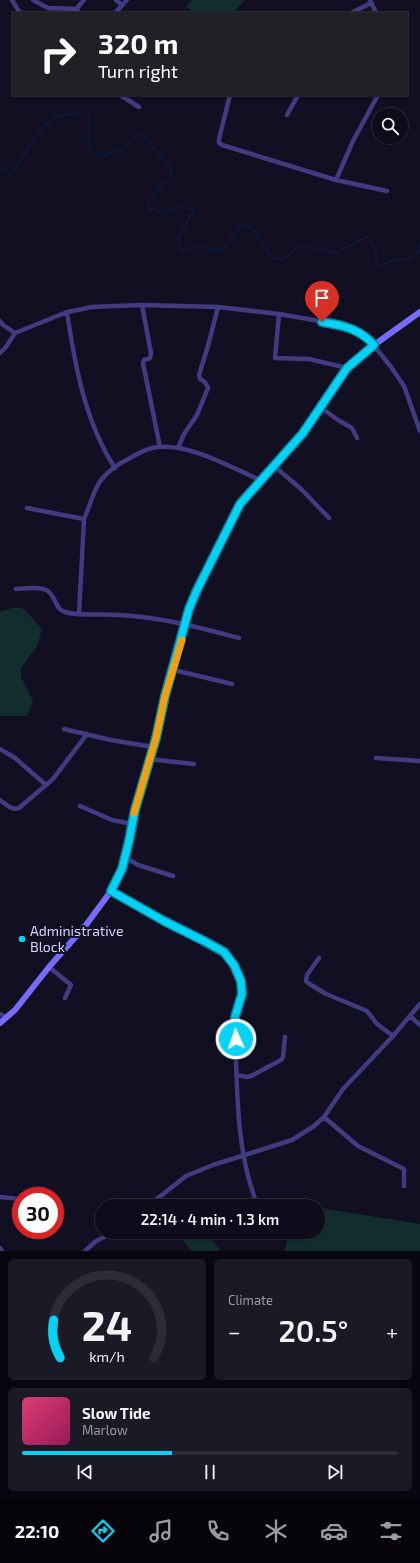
<!DOCTYPE html>
<html lang="en">
<head>
<meta charset="utf-8">
<style>
  :root { --surface:#0e0b1a; --page:#1c1927; --text:#f1f3f6; --muted:#9b9ba2; --line:#2e2b39; --accent:#06d2f5 }
  body { margin:0; font-family:"Exo 2",sans-serif; background:var(--page); color:var(--text); height:100vh; display:flex; flex-direction:column; font-size:15px; white-space:nowrap }
  * { box-sizing:border-box; margin:0 }
  p { font-size:13px; color:var(--muted) }
  .icon { flex:none; width:22px; height:22px; fill:none; stroke:currentColor; stroke-width:2; stroke-linecap:round; stroke-linejoin:round }
  .map { position:relative; height:1251px; overflow:hidden }
  .drawer { display:flex; flex-direction:column; gap:8px; padding:8px; background:#08060e; flex:1 }
  .drawer>* { flex:none }
  .banner { position:absolute; left:12px; top:12px; width:396px; height:84px; border-radius:0px; box-shadow:0 1px 3px #0004,0 0 0 1px var(--line); background:#202124; color:#fff; overflow:hidden }
  .fabs { position:absolute; left:372px; top:108px; display:grid; gap:8px }
  .fabs a { display:grid; place-items:center; width:36px; height:36px; border-radius:50%; background:var(--surface); box-shadow:0 1px 3px #0004,0 0 0 1px var(--line); font-size:20px }
  .speed { position:absolute; left:12px; top:1187px; display:flex; gap:8px; font-size:20px; font-weight:700; text-align:center }
  .speed>* { display:grid; place-content:center; width:52px; height:52px; border-radius:50%; background:var(--surface); box-shadow:0 1px 3px #0004,0 0 0 1px var(--line); line-height:1 }
  .speed .limit { border:6px solid #d22; background:#fff; color:#111 }
  .pin { position:absolute; display:grid; place-items:center; width:34px; height:34px; color:#fff; margin:-41px -17px; border-radius:50% 50% 50% 0; rotate:-45deg; box-shadow:0 0 4px #0007 }
  .pin .icon { rotate:45deg }
  .me { position:absolute; width:44px; margin:-22px; rotate:357deg; stroke-linejoin:round; filter:drop-shadow(0 0 3px #0008) }
  .turn { display:flex; align-items:center; gap:14px; height:84px; padding:0 20px; font-size:18px }
  .turn .icon { width:52px; height:52px; stroke-width:2.5 }
  .turn b { display:block; font-size:28px; line-height:34px }
  .big { font-size:30px; font-weight:600; line-height:1.1 }
  .drawer .card { flex:1; display:flex; flex-direction:column; justify-content:center; gap:6px; min-width:0; padding:0 14px; border-radius:6px; background:var(--page) }
  .drawer .dial { align-items:center; gap:0 }
  .dial svg { height:104px; overflow:visible; fill:none; stroke:var(--line); stroke-width:7; stroke-linecap:round; text-anchor:middle }
  .dial text { fill:var(--text); stroke:none }
  .song { display:flex; align-items:center; gap:12px }
  .cover { width:48px; height:48px; border-radius:6px; background:linear-gradient(135deg,hsl(340 70% 55%),hsl(330 70% 35%)) }
  .played { height:4px; border-radius:2px; background:linear-gradient(90deg,var(--accent) 40%,var(--line) 40%) }
  .keys { display:flex; justify-content:space-around; direction:ltr }
  .heat { display:flex; justify-content:space-between; align-items:center; font-size:22px; direction:ltr }
  .drawer .tiles { flex:1; display:grid; gap:8px; grid-template-columns:1fr 1fr }
  .card:last-child { grid-column:span 2 }
  .trip { position:absolute; left:95px; top:1199px; width:230px; height:40px; border-radius:20px; background:var(--surface); box-shadow:0 1px 3px #0004,0 0 0 1px var(--line); font-weight:600; line-height:40px; text-align:center }
  .dock { display:flex; height:64px; justify-content:space-around; align-items:center; background:#06040a; color:var(--muted) }
  .dock .icon { width:28px; height:28px }
  .dock .active { color:var(--accent) }
  .dock b { font-size:18px; color:var(--text) }
  .map>svg:first-child { display:block }
  .green { fill:#122d2d }
  .lines { fill:none; stroke-linecap:round; stroke-linejoin:round }
  .stream { stroke:#0b1c40; stroke-width:1.5 }
  .street { stroke:#413b81; stroke-width:4.5 }
  .secondary { stroke:#766cfb; stroke-width:6 }
  .route-casing { stroke:#04889f; stroke-width:10 }
  .route { stroke:#06d2f5; stroke-width:7 }
  .slow { stroke:#f59e0b; stroke-width:7 }
  .poi-dot { fill:#06d2f5; stroke:#130f23; stroke-width:1.5 }
  .labels { text-anchor:middle; stroke-width:4; stroke-linejoin:round; paint-order:stroke }
  .poi-label { font-size:14px; fill:#d9d2fe; stroke:#130f23; text-anchor:start }
</style>
</head>
<body>
<div class="map">
<svg width="420" height="1251" viewBox="0 0 420 1251">
  <rect width="100%" height="100%" fill="#130f23"/>
  <path class="green" d="M192,0H245L233,13H194L186,6Z
    M16,607L24,609L42,629L37,646L21,668V677L33,701L27,716H0V612Z
    M320,1208L420,1224V1251H285L286,1243L293,1232H318V1209Z
    M175,1232H208L220,1251H192Z"/>
  <g class="lines">
    <path class="stream" d="M0,166L12,174L38,133L55,116L78,113L89,117V150L101,156L124,149L140,132L169,166L172,177C160,186 151,194 148,208L159,212L183,207L194,210L177,239L181,250L199,247L221,251L242,224L253,229L272,258L283,260L301,245L336,253L367,237L374,245L378,267L396,259H408L418,253L420,244"/>
    <path class="street" d="M12,0L20,13
      M33,0L48,8L76,9L80,13
      M116,0L122,5
      M370,0L376,13
      M76,9L84,0
      M115,13L127,0
      M351,13L371,3
      M120,95L139,107
      M230,95L219,139V143L222,145L336,180L387,191
      M287,115L298,95
      M336,180L353,141L378,95
      M142,305L151,353L150,358L144,360L143,363L160,447
      M67,312C75,366 85,422 115,468
      M279,314L275,358L309,359L347,368
      M0,321L3,325L15,333L67,312L78,310L91,307L142,305L218,307L279,314L337,324L361,333L367,337L391,367L404,386L420,431
      M0,353L6,347L15,333
      M320,407L338,420L352,428L357,438
      M178,448L184,434L197,415L208,388L205,382L200,379L199,375L208,346L218,307
      M274,466L301,489L329,518
      M27,508L84,519C90,506 93,491 101,480C108,471 120,463 130,458C137,454 144,450 152,448C187,441 230,467 262,481
      M16,589C24,589 38,586 46,590C56,594 54,609 65,612C82,617 102,613 120,615C161,617 200,628 239,638
      M79,614L84,519
      M174,670L232,684
      M64,729L111,740L153,747
      M0,749L15,758L46,785L53,779L87,734
      M376,758L420,761
      M149,759L194,764
      M0,800C6,804 12,811 19,808L46,785
      M80,806L112,820L132,824
      M125,857L138,865L173,876
      M111,891L164,921L219,948C229,956 237,969 241,981C245,996 234,1008 235,1023C237,1081 235,1152 258,1206
      M319,958L307,975L306,981L308,983L326,994L367,1011L377,1024L393,1036
      M49,967L71,985L65,998
      M0,1014L7,1018
      M410,1016L420,1025
      M237,1075L247,1077L251,1076L281,1060L283,1057L285,1037
      M324,1117L358,1146L404,1169V1186
      M0,1197L21,1199
      M148,1206L186,1176L213,1165L292,1140L314,1126L324,1117L343,1089L393,1036L420,1004
      M269,1232L271,1235
      M0,1248L2,1251
      M85,1251L96,1241L115,1232"/>
    <path class="secondary" d="M0,1023L15,1010L49,967L86,925L111,891L118,878L129,841L135,810L156,738L165,696L189,609L197,590L240,504L303,433L347,368L374,345L420,312"/>
  </g>
  <g class="lines">
    <g class="route-casing">
      <path id="route" d="M236,1039L235,1017L242,994L241,981L234,965L224,952L204,941L164,921L111,891L122,869L129,841L135,810L156,738L165,696L189,609L197,590L240,504L303,433L347,368L374,345C360,329 342,325 322,322"/>
    </g>
    <use href="#route" class="route"/>
    <path class="slow" d="M134,813L156,738L165,696L182,640"/>
  </g>
  <circle class="poi-dot" cx="22" cy="939" r="4"/>
  <g class="labels">
    <g class="poi-label">
      <text x="30" y="936">Administrative<tspan x="30" dy="16">Block</tspan></text>
    </g>
  </g>
</svg>
<div class="fabs">
<a><svg class="icon" aria-label="search" viewBox="0 0 24 24"><circle cx="10" cy="10" r="6"/><path d="M15 15l6 6"/></svg></a>
</div>
<div class="speed"><div class="limit">30</div></div>
<div class="pin" style="left:322px;top:322px;background:#d93025"><svg class="icon" aria-label="arrive" viewBox="0 0 24 24"><path d="M6 21V4h12l-3 4 3 4H6"/></svg></div>
<svg class="me" style="left:236px;top:1039px" viewBox="-20 -20 40 40"><circle r="17" fill="#06d2f5" stroke="#fff" stroke-width="3"/><path d="M0-11L8 9 0 5-8 9z" fill="#fff"/></svg>
<div class="trip">22:14 · 4 min · 1.3 km</div>
<div class="banner">
<div class="turn"><svg class="icon" aria-label="right" viewBox="0 0 24 24"><path d="M7 20v-9h11M14 6l5 5-5 5"/></svg><div><b>320 m</b>Turn right</div></div>
</div>
</div>
<section class="drawer">
<div class="tiles">
<div class="card dial"><svg viewBox="0 0 100 80">
<path d="M14 69A42 42 0 1 1 86 69"/>
<path d="M14 69A42 42 0 0 1 9 40" stroke="#06d2f5"/>
<text x="50" y="56" font-size="32" font-weight="700">24</text>
<text x="50" y="72" font-size="11">km/h</text>
</svg></div>
<div class="card"><p>Climate</p>
<div class="heat"><a>−</a><b class="big">20.5°</b><a>+</a></div>
</div>
<div class="card">
<div class="song"><i class="cover"></i><div><b>Slow Tide</b><p>Marlow</p></div></div>
<div class="played"></div>
<div class="keys"><svg class="icon" aria-label="previous" viewBox="0 0 24 24"><path d="M18 5L8 12l10 7zM5 5v14"/></svg><svg class="icon" aria-label="pause" viewBox="0 0 24 24"><path d="M8 5v14M16 5v14"/></svg><svg class="icon" aria-label="next" viewBox="0 0 24 24"><path d="M6 5l10 7-10 7zM19 5v14"/></svg></div>
</div>
</div>
</section>
<nav class="dock">
<b>22:10</b>
<svg class="icon active" aria-label="directions" viewBox="0 0 24 24"><path d="M12 3l9 9-9 9-9-9zM9 14v-3h6M13 9l2 2-2 2"/></svg>
<svg class="icon" aria-label="music" viewBox="0 0 24 24"><path d="M9 18V5l10-2v13"/><circle cx="6" cy="18" r="3"/><circle cx="16" cy="16" r="3"/></svg>
<svg class="icon" aria-label="phone" viewBox="0 0 24 24"><path d="M5 4h4l2 5-3 2q2 4 5 5l2-3 5 2v4C11 20 4 13 5 4z"/></svg>
<svg class="icon" aria-label="climate" viewBox="0 0 24 24"><path d="M12 3v18M4 7l16 10M4 17L20 7"/></svg>
<svg class="icon" aria-label="car" viewBox="0 0 24 24"><path d="M5 17H2v-5l4-1 3-4h7l3 4 3 1v5h-3M9 17h6M6 11h13"/><circle cx="7" cy="17" r="2"/><circle cx="17" cy="17" r="2"/></svg>
<svg class="icon" aria-label="filters" viewBox="0 0 24 24"><path d="M4 7h16M4 17h16"/><circle cx="9" cy="7" r="2"/><circle cx="15" cy="17" r="2"/></svg>
</nav>
</body>
</html>
